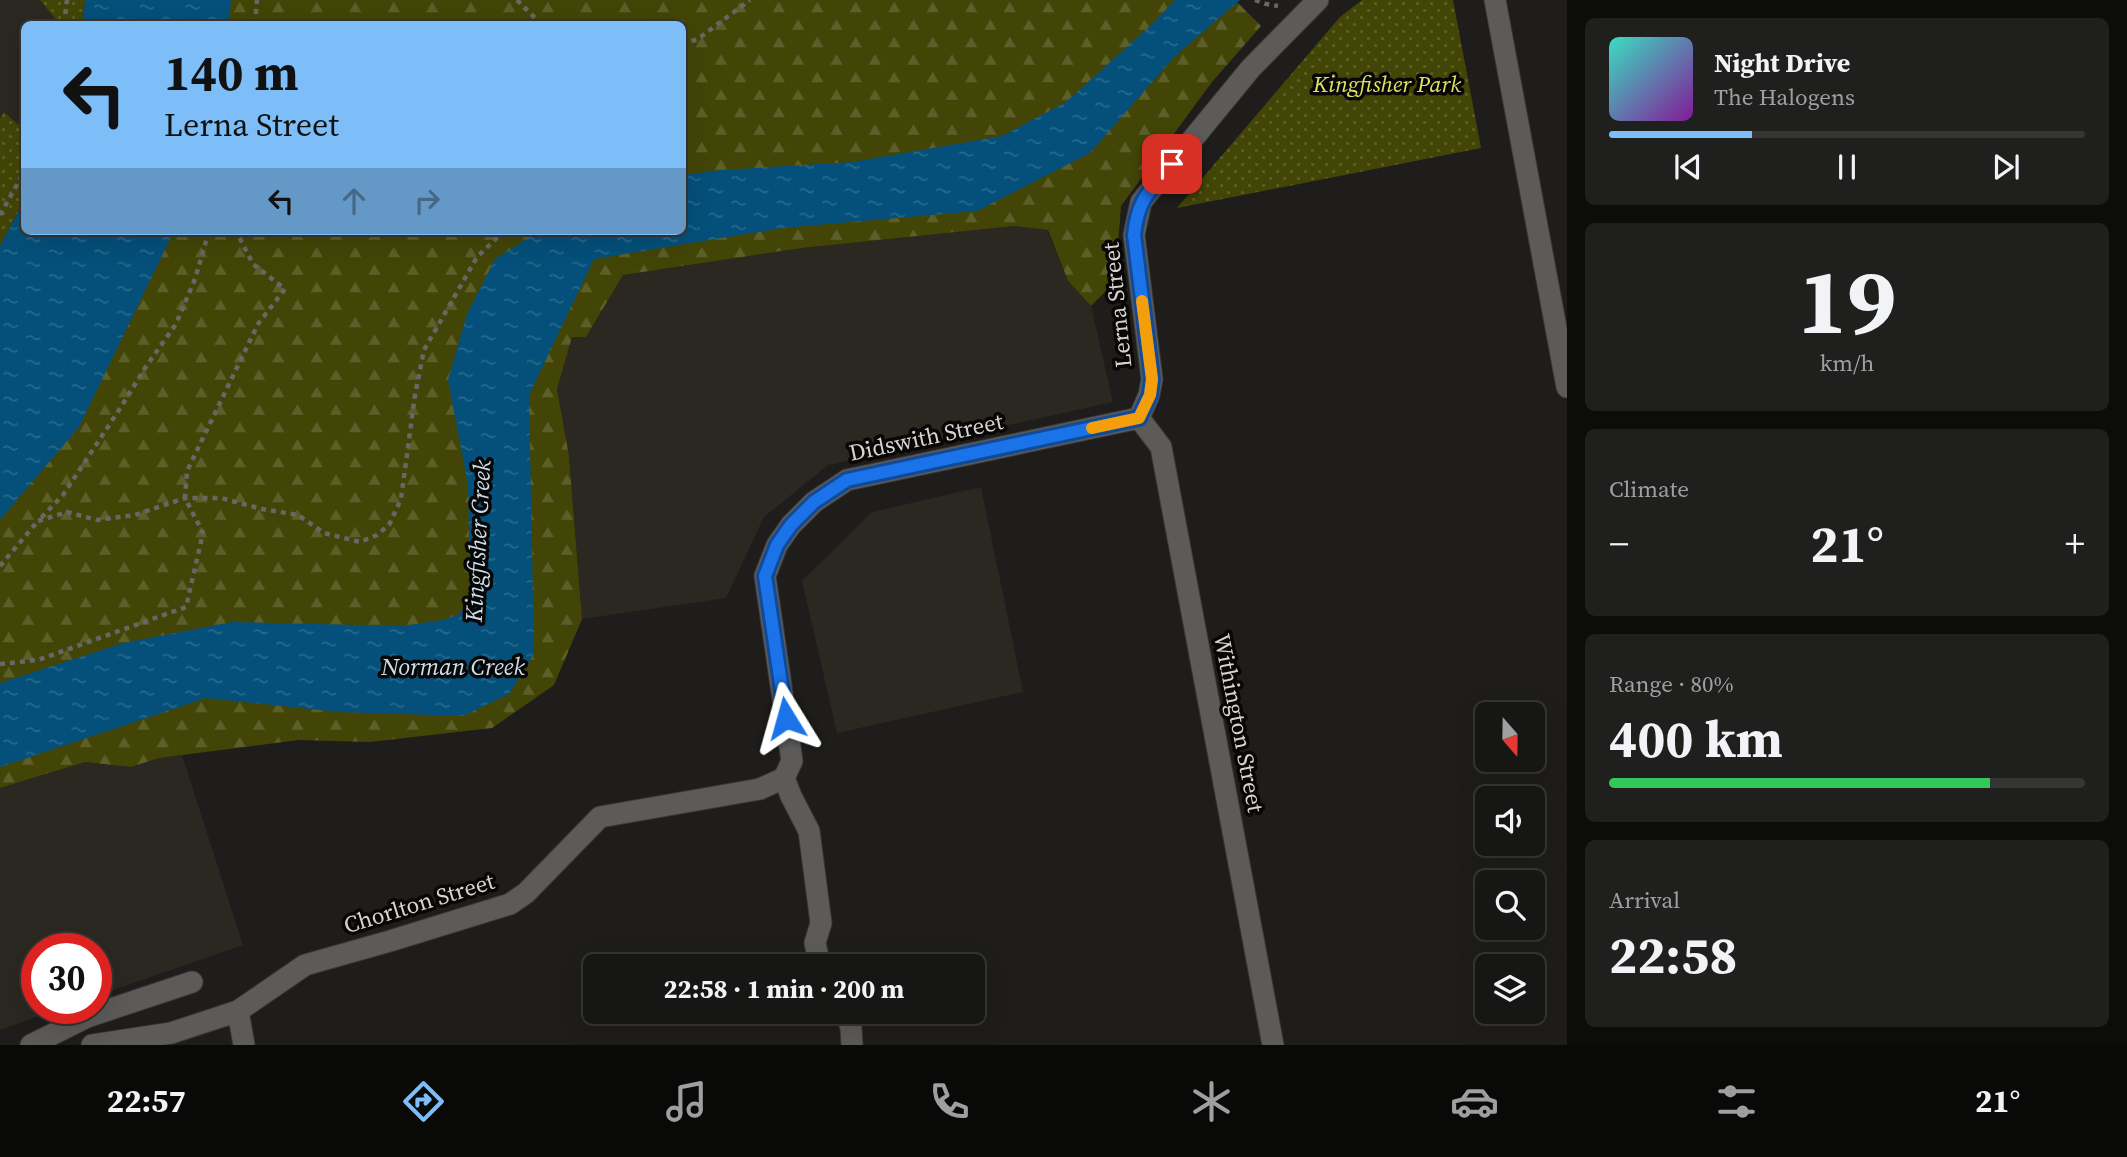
<!DOCTYPE html>
<html lang="en">
<head>
<meta charset="utf-8">
<style>
  :root { --surface:#161614; --page:#1f1f1d; --text:#f1f3f6; --muted:#9e9fa0; --line:#353534; --accent:#7dbef9 }
  body { margin:0; font-family:"Source Serif 4",serif; background:var(--page); color:var(--text); height:100vh; display:flex; flex-direction:column; font-size:26px; white-space:nowrap }
  * { box-sizing:border-box; margin:0 }
  p { font-size:23px; color:var(--muted) }
  .icon { flex:none; width:38px; height:38px; fill:none; stroke:currentColor; stroke-width:2; stroke-linecap:round; stroke-linejoin:round }
  .map { position:relative; flex:1; overflow:hidden }
  .sheet { display:flex; flex-direction:column; gap:18px; padding:18px; background:#0c0c0b; width:560px }
  .sheet>* { flex:none }
  .hud { position:absolute; left:21px; top:21px; width:665px; height:214px; border-radius:10px; box-shadow:0 7px 28px #0002,0 0 0 2px var(--line); background:#7dbef9; color:#111; overflow:hidden }
  .needle { width:46px; rotate:160deg }
  .tools { position:absolute; left:1475px; top:702px; display:grid; gap:14px }
  .tools a { display:grid; place-items:center; width:70px; height:70px; border-radius:10px; background:var(--surface); box-shadow:0 7px 28px #0002,0 0 0 2px var(--line); font-size:35px }
  .speed { position:absolute; left:21px; top:933px; display:flex; gap:14px; font-size:35px; font-weight:700; text-align:center }
  .speed>* { display:grid; place-content:center; width:91px; height:91px; border-radius:50%; background:var(--surface); box-shadow:0 7px 28px #0002,0 0 0 2px var(--line); line-height:1 }
  .speed .limit { border:10px solid #d22; background:#fff; color:#111 }
  .pin { position:absolute; display:grid; place-items:center; width:60px; height:60px; color:#fff; margin:-30px; border-radius:14px; box-shadow:0 4px 10px #0006 }
  .me { position:absolute; width:77px; margin:-38px; rotate:352deg; stroke-linejoin:round; filter:drop-shadow(0 0 5px #0008) }
  .turn { display:flex; align-items:center; gap:24px; height:147px; padding:0 28px; font-size:32px }
  .turn .icon { width:91px; height:91px; stroke-width:2.5 }
  .turn b { display:block; font-size:49px; line-height:60px }
  .lanes { display:flex; align-items:center; height:66px; padding:0 28px; background:#0003; justify-content:center; gap:35px; direction:ltr }
  .lanes .off { opacity:.35 }
  .big { font-size:52px; font-weight:700; line-height:1.1 }
  .sheet .tile { flex:1; display:flex; flex-direction:column; justify-content:center; gap:10px; min-width:0; padding:0 24px; border-radius:10px; background:var(--page) }
  .sheet .dial { align-items:center; gap:0 }
  .dial b { font-size:91px; line-height:1 }
  .song { display:flex; align-items:center; gap:21px }
  .cover { width:84px; height:84px; border-radius:10px; background:linear-gradient(135deg,hsl(170 70% 55%),hsl(290 70% 35%)) }
  .played { height:7px; border-radius:4px; background:linear-gradient(90deg,var(--accent) 30%,var(--line) 30%) }
  .keys { display:flex; justify-content:space-around; direction:ltr }
  .heat { display:flex; justify-content:space-between; align-items:center; font-size:38px; direction:ltr }
  .charge { height:10px; border-radius:5px; background:linear-gradient(90deg,#34c759 80%,var(--line) 0) }
  .trip { position:absolute; left:583px; top:954px; width:402px; height:70px; border-radius:10px; background:var(--surface); box-shadow:0 7px 28px #0002,0 0 0 2px var(--line); font-weight:700; line-height:70px; text-align:center }
  .tabs { display:flex; height:112px; justify-content:space-around; align-items:center; background:#090908; color:var(--muted) }
  .tabs .icon { width:49px; height:49px }
  .tabs .selected { color:var(--accent) }
  .tabs b { font-size:32px; color:var(--text) }
  main { display:flex; flex:1; min-height:0 }
  .map>svg:first-child { display:block }
  .built { fill:#2b2721 }
  .forest { fill:url(#forest-firs) }
  .park { fill:url(#park-dots) }
  .water { fill:url(#water-ripples) }
  .lines { fill:none; stroke-linecap:round; stroke-linejoin:round }
  .street-casing { stroke:#393837; stroke-width:23 }
  .path { stroke:#686765; stroke-width:4.5; stroke-dasharray:5 5; stroke-linecap:butt }
  .street { stroke:#5d5b59; stroke-width:21 }
  .route-casing { stroke:#114b97; stroke-width:18 }
  .route { stroke:#1a73e8; stroke-width:12 }
  .slow { stroke:#f59e0b; stroke-width:12 }
  .labels { text-anchor:middle; stroke-width:7; stroke-linejoin:round; paint-order:stroke }
  .park-label { font-size:23px; font-style:italic; fill:#dfe364; stroke:#080706 }
  .street-label { font-size:23px; fill:#d5d4d3; stroke:#080706 }
  .water-label { font-size:24px; font-style:italic; fill:#cadeed; stroke:#080706 }
</style>
</head>
<body>
<main>
<div class="map">
<svg width="1567" height="1045" viewBox="0 0 1567 1045">
  <defs>
    <pattern id="forest-firs" width="22" height="20" patternUnits="userSpaceOnUse" patternTransform="scale(1.75)"><rect width="22" height="20" fill="#434507"/><path d="M5 1l3.5 6h-7zM16 11l3.5 6h-7z" fill="#5d5f2a"/></pattern>
    <pattern id="park-dots" width="8" height="8" patternUnits="userSpaceOnUse" patternTransform="scale(1.75)"><rect width="8" height="8" fill="#434507"/><path d="M2 2h.1M6 6h.1" fill="none" stroke="#5d5f2a" stroke-width="1.8" stroke-linecap="round"/></pattern>
    <pattern id="water-ripples" width="26" height="14" patternUnits="userSpaceOnUse" patternTransform="scale(1.75)"><rect width="26" height="14" fill="#04507a"/><path d="M2 4q2-2 4 0t4 0M15 11q2-2 4 0t4 0" fill="none" stroke="#28688c"/></pattern>
  </defs>
  <rect width="100%" height="100%" fill="#1e1d1b"/>
  <path class="built" d="M0,0H40L56,20L55,24H24V121L22,128L4,113L0,118Z
    M1014,226L1047,230L1068,281L1091,306L1113,402L828,465L764,517L726,598L582,619L569,456L557,389L572,337H586L623,275L802,248Z
    M981,487L1023,692L837,733L802,581L872,512Z
    M182,755L243,945L96,996V948H37V1008H62L0,1030V788L85,762L131,767L159,758Z"/>
  <path class="forest" d="M185,0H1235L1261,26L1212,82L1121,206L1115,282L1091,306L1068,281L1048,230L1014,226L802,248L623,275L586,337H572L557,389L569,456L582,619L554,685L492,728L370,742L299,740L159,758L131,767L85,762L0,788V432L127,231H682V24H182Z"/>
  <path class="park" d="M40,0H85L83,24H55L56,20Z
    M1362,0H1453L1481,148L1177,208L1340,17Z
    M4,112L22,128L24,121V201L0,246V118Z"/>
  <path class="water" d="M85,0H231L229,24H83Z
    M1175,0H1240L1174,57L1090,153L977,211L783,228L594,259L529,395L534,654L509,694L463,716L339,712L206,698L0,767V683L123,643L232,622L402,626L442,620L460,614L470,594L468,485L448,380L467,314L495,259L539,231H682L683,175L722,170L852,162L1002,136L1066,102L1149,27Z
    M24,201V231H174L79,427L0,520V246Z"/>
  <g class="lines">
    <g class="street-casing">
      <path id="street" d="M1495,0L1567,387
        M1139,418L1161,447L1273,1045
        M1139,418L1149,395L1152,379L1134,235L1141,202L1251,68L1318,0
        M784,778L792,761L765,576L777,545L791,525L814,502L847,480L1139,418
        M784,778L791,796L809,831L821,923L815,943L820,966
        M238,1011L244,1045
        M846,1012L851,1028L852,1045
        M31,1045L87,1017L192,982
        M92,1045L171,1033L238,1011L305,965L390,941L510,904L526,893L600,817L760,789L784,778"/>
    </g>
    <path class="path" d="M517,0L541,24
      M1255,0L1266,4L1278,6
      M64,24L67,0
      M255,24L257,0
      M682,44L698,39L750,0
      M0,215L24,172
      M209,231L195,279L176,324L145,368L121,407L63,495L38,521L67,512L97,520L135,515L185,498H221L262,509L298,515L324,533L360,542L377,535L389,525L401,499L415,395L424,350L477,257L504,231
      M0,566L38,521
      M0,664L38,660L186,607L203,533L185,498L187,471L258,324L285,289L253,264L236,231"/>
    <use href="#street" class="street"/>
  </g>
  <g class="lines">
    <g class="route-casing">
      <path id="route" d="M786,718L765,576L777,545L791,525L814,502L847,480L1139,418L1150,395L1152,379L1134,235C1138,198 1150,191 1172,164"/>
    </g>
    <use href="#route" class="route"/>
    <path class="slow" d="M1092,428L1139,418L1150,395L1152,379L1142,301"/>
  </g>
  <g class="labels">
    <g class="park-label">
      <text x="1387" y="92">Kingfisher Park</text>
    </g>
    <g class="street-label">
      <text transform="translate(1117 305) rotate(-96)" y="8">Lerna Street</text>
      <text transform="translate(926 437) rotate(-12)" y="8">Didswith Street</text>
      <text transform="translate(1239 723) rotate(79)" y="8">Withington Street</text>
      <text transform="translate(419 903) rotate(-17)" y="8">Chorlton Street</text>
    </g>
    <g class="water-label">
      <text transform="translate(478 541) rotate(-87)" y="8">Kingfisher Creek</text>
      <text x="453" y="675">Norman Creek</text>
    </g>
  </g>
</svg>
<div class="tools">
<a><svg class="needle" viewBox="-14 -14 28 28"><path d="M0-13l5 13h-10z" fill="#e53935"/><path d="M0 13l5-13h-10z" fill="#9e9fa0"/></svg></a>
<a><svg class="icon" aria-label="sound" viewBox="0 0 24 24"><path d="M4 9h4l5-4v14l-5-4H4zM17 9q2 3 0 6"/></svg></a>
<a><svg class="icon" aria-label="search" viewBox="0 0 24 24"><circle cx="10" cy="10" r="6"/><path d="M15 15l6 6"/></svg></a>
<a><svg class="icon" aria-label="layers" viewBox="0 0 24 24"><path d="M12 4l9 5-9 5-9-5zM3 14l9 5 9-5"/></svg></a>
</div>
<div class="speed"><div class="limit">30</div></div>
<div class="pin" style="left:1172px;top:164px;background:#d93025"><svg class="icon" aria-label="arrive" viewBox="0 0 24 24"><path d="M6 21V4h12l-3 4 3 4H6"/></svg></div>
<svg class="me" style="left:786px;top:718px" viewBox="-20 -20 40 40"><path d="M0-17L14 15 0 8-14 15z" fill="#1a73e8" stroke="#fff" stroke-width="4"/></svg>
<div class="trip">22:58 · 1 min · 200 m</div>
<div class="hud">
<div class="turn"><svg class="icon" aria-label="left" viewBox="0 0 24 24"><path d="M17 20v-9H6M10 6l-5 5 5 5"/></svg><div><b>140 m</b>Lerna Street</div></div>
<div class="lanes"><svg class="icon" aria-label="left" viewBox="0 0 24 24"><path d="M17 20v-9H6M10 6l-5 5 5 5"/></svg><svg class="icon off" aria-label="ahead" viewBox="0 0 24 24"><path d="M12 20V5M6 11l6-6 6 6"/></svg><svg class="icon off" aria-label="right" viewBox="0 0 24 24"><path d="M7 20v-9h11M14 6l5 5-5 5"/></svg></div>
</div>
</div>
<section class="sheet">
<div class="tile">
<div class="song"><i class="cover"></i><div><b>Night Drive</b><p>The Halogens</p></div></div>
<div class="played"></div>
<div class="keys"><svg class="icon" aria-label="previous" viewBox="0 0 24 24"><path d="M18 5L8 12l10 7zM5 5v14"/></svg><svg class="icon" aria-label="pause" viewBox="0 0 24 24"><path d="M8 5v14M16 5v14"/></svg><svg class="icon" aria-label="next" viewBox="0 0 24 24"><path d="M6 5l10 7-10 7zM19 5v14"/></svg></div>
</div>
<div class="tile dial"><b>19</b><p>km/h</p></div>
<div class="tile"><p>Climate</p>
<div class="heat"><a>−</a><b class="big">21°</b><a>+</a></div>
</div>
<div class="tile"><p>Range · 80%</p><b class="big">400 km</b><div class="charge"></div></div>
<div class="tile"><p>Arrival</p><b class="big">22:58</b></div>
</section>
</main>
<nav class="tabs">
<b>22:57</b>
<svg class="icon selected" aria-label="directions" viewBox="0 0 24 24"><path d="M12 3l9 9-9 9-9-9zM9 14v-3h6M13 9l2 2-2 2"/></svg>
<svg class="icon" aria-label="music" viewBox="0 0 24 24"><path d="M9 18V5l10-2v13"/><circle cx="6" cy="18" r="3"/><circle cx="16" cy="16" r="3"/></svg>
<svg class="icon" aria-label="phone" viewBox="0 0 24 24"><path d="M5 4h4l2 5-3 2q2 4 5 5l2-3 5 2v4C11 20 4 13 5 4z"/></svg>
<svg class="icon" aria-label="climate" viewBox="0 0 24 24"><path d="M12 3v18M4 7l16 10M4 17L20 7"/></svg>
<svg class="icon" aria-label="car" viewBox="0 0 24 24"><path d="M5 17H2v-5l4-1 3-4h7l3 4 3 1v5h-3M9 17h6M6 11h13"/><circle cx="7" cy="17" r="2"/><circle cx="17" cy="17" r="2"/></svg>
<svg class="icon" aria-label="filters" viewBox="0 0 24 24"><path d="M4 7h16M4 17h16"/><circle cx="9" cy="7" r="2"/><circle cx="15" cy="17" r="2"/></svg>
<b>21°</b>
</nav>
</body>
</html>
